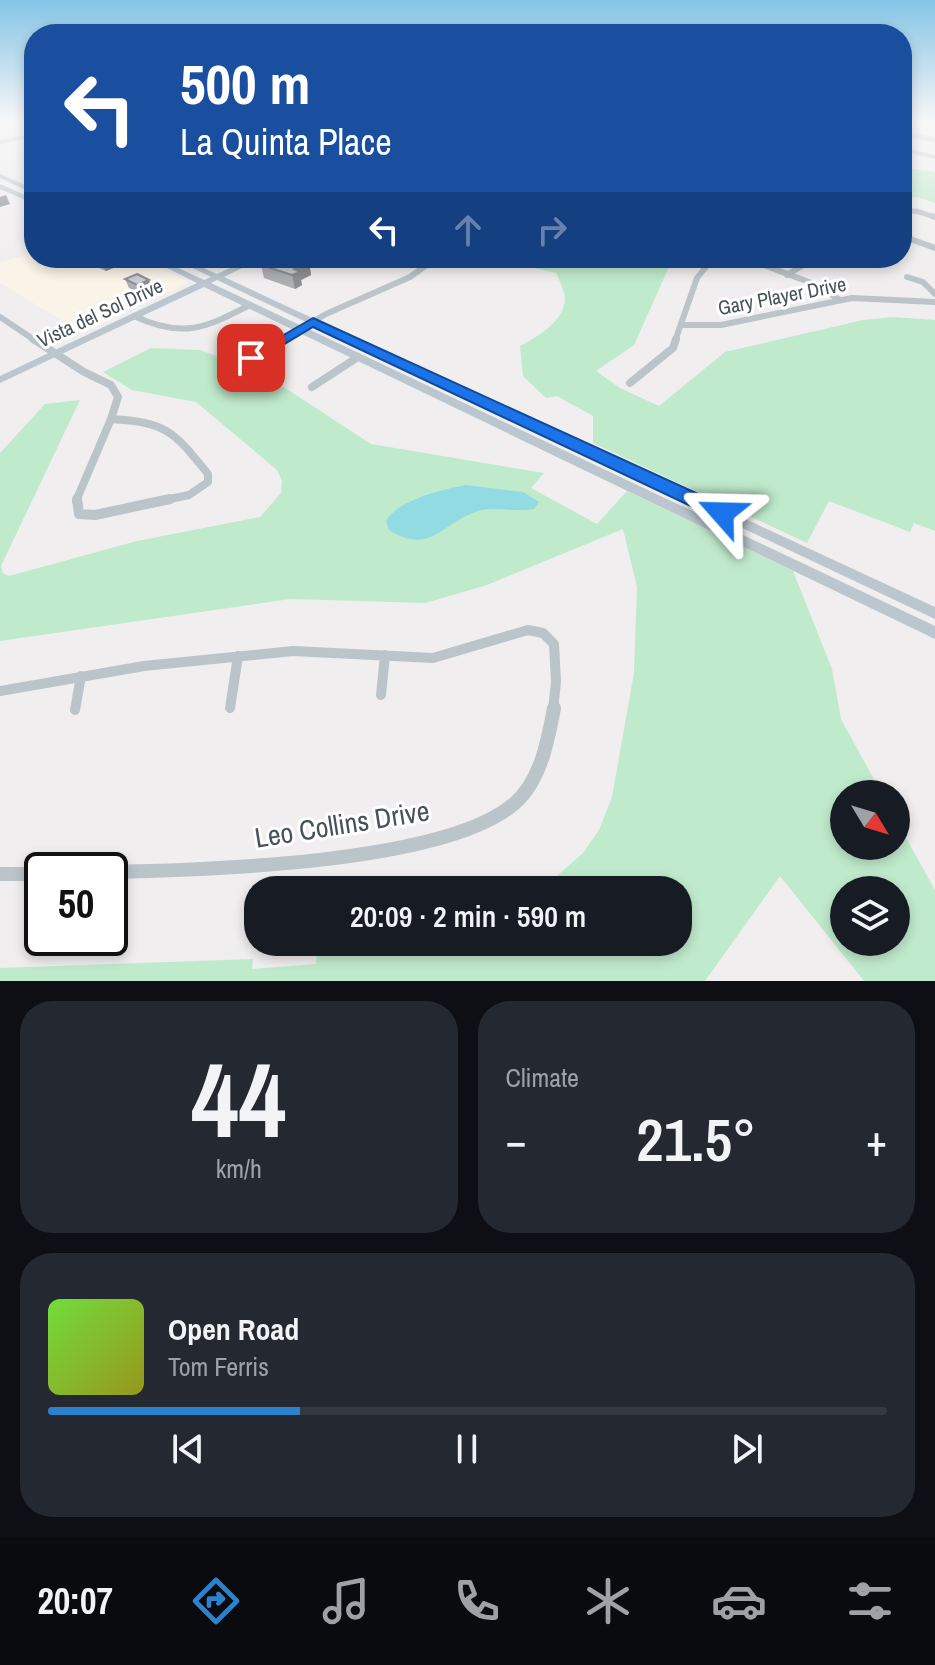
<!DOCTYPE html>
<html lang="en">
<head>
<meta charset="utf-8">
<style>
  :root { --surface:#171b24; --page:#242831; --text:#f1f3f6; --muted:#9ea1a6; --line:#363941; --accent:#2b83ce }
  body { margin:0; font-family:"Archivo Narrow",sans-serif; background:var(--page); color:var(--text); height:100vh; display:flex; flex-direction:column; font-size:30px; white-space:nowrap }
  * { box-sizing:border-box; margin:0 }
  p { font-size:26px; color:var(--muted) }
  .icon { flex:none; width:44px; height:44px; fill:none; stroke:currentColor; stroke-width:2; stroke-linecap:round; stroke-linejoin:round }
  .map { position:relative; height:981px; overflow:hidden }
  .panel { display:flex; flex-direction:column; gap:20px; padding:20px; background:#0d0f14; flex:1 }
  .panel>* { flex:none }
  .hud { position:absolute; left:24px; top:24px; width:888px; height:244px; border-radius:32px; box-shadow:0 4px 12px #0003; background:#1a4fa0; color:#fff; overflow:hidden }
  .needle { width:52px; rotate:128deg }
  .fabs { position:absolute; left:830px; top:780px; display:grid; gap:16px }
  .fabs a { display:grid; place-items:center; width:80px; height:80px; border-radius:50%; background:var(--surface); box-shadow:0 4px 12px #0003; font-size:40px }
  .speed { position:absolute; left:24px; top:852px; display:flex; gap:16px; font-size:40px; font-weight:700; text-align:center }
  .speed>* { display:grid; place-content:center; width:104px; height:104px; border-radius:50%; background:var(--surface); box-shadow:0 4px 12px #0003; line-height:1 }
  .speed .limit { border:4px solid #111; border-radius:12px; background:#fff; color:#111 }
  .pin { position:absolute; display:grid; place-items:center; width:68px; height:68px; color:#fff; margin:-34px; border-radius:16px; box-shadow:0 4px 12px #0006 }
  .me { position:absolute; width:88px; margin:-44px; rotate:295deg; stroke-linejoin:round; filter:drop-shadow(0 0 6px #0008) }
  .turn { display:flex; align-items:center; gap:28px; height:168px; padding:0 24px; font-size:36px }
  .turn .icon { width:104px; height:104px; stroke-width:2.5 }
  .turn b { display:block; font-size:56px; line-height:68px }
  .lanes { display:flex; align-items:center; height:76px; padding:0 24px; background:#0003; justify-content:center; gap:40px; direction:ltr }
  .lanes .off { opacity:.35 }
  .big { font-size:60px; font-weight:600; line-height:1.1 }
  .panel .widget { flex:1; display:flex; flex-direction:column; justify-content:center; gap:12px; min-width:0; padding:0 28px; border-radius:32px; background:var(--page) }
  .panel .dial { align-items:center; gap:0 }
  .dial b { font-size:104px; line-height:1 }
  .song { display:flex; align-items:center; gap:24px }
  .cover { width:96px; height:96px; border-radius:12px; background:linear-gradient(135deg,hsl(100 70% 55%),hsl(60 70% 35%)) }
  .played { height:8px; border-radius:4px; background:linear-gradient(90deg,var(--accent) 30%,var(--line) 30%) }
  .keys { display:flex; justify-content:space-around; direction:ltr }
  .heat { display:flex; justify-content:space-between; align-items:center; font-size:44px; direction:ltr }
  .panel .tiles { flex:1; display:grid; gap:20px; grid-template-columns:1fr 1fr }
  .widget:last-child { grid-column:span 2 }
  .trip { position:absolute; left:244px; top:876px; width:448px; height:80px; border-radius:32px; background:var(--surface); box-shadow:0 4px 12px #0003; font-weight:600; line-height:80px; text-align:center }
  .dock { display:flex; height:128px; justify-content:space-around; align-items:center; background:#090b0e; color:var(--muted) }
  .dock .icon { width:56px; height:56px }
  .dock .selected { color:var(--accent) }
  .dock b { font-size:36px; color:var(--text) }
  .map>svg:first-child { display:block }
  .commercial { fill:#faf3e8 }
  .green { fill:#c0eacc; fill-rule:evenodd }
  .water { fill:#92dbe3 }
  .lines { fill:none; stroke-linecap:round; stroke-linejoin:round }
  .minor-far4 { stroke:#bbc4c9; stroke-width:5 }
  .minor-far3 { stroke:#bbc4c9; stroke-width:6 }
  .minor-far2 { stroke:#bbc4c9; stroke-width:8 }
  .minor-far1 { stroke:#bbc4c9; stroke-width:10 }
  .minor { stroke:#bbc4c9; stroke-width:14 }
  .tertiary { fill:#bbc4c9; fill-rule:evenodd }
  .secondary { fill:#bbc6ce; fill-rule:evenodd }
  .wall { fill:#adafb3 }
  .shaded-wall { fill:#8d8f92 }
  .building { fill:#c9ccd0; stroke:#8d8f92; stroke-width:2 }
  .route { fill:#1a73e8; stroke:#114b97; stroke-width:2 }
  .labels { text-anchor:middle; stroke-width:6; stroke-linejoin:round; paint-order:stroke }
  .far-street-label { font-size:20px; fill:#485359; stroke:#fff }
  .near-street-label { font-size:28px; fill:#485359; stroke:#fff }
</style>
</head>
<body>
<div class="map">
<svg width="935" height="981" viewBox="0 0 935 981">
  <rect width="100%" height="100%" fill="#f0eeee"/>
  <path class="commercial" d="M34,253V258H139L189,282L83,333L0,283V262Z"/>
  <path class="green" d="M902,167L935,172V203L917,197L902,198Z
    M507,258H673L634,345L596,371L620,388L659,406L725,352L863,320L893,317L935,320V531L914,523L910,532L829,501L807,543L593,443V416L557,396L546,398L523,376L520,346C537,337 564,322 565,299C565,291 559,280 556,273L508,262Z
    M151,348L200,350L279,379L276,382L371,444L544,473L531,488L597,524L627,491L793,571L832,669L841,719L882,794H844V846H896V820L935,890V981H864L780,876L705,981H0V968L253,959L252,969L316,964L317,953L393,942H678V890H541L583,853L599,830L612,797L634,673L637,587L623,529L487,585L425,603L290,599L0,641V453L45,404L80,400L1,566L3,573L9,576L137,541L260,517L281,493L282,481L277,470L196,402L132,390L103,372ZM844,890H896V942H844Z"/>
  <path class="water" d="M466,485L523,492L539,502L534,509C515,513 497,506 478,511C441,523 431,556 389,530L386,521C397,500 444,489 466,485Z"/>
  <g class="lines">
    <path class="minor-far4" d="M926,123L935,125
      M902,133L935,140
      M902,212L916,211L935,217"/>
    <path class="minor-far3" d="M932,216L935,217
      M902,236L935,248
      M745,258L814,284L840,300
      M787,275L815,258
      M907,277L923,282L935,294
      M134,316C183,339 205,328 250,305
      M0,317L36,341
      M682,325H721L852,298L935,302
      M280,341L326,314L410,277L428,264L424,258
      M675,341L697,278L713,258"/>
    <path class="minor-far2" d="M33,339L84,372L111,385L118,397L111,419
      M251,358L284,339
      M630,383L673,348L676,339
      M312,387L358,357
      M76,501L111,419C167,422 174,432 208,474V482L189,495L160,501"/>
    <path class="minor-far1" d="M77,499L79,514L95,515L170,499
      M0,691L144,666L293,651L433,658L528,630L543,633L554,644L556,682L553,710
      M381,695L385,655
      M230,708L238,656
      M75,710L81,676"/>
    <path class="minor" d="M110,872C204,870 446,864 515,803C541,780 548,740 554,708
      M0,874H42"/>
    <path class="tertiary" d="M34,133V137L0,144V140Z
      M902,147L935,155V159L902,151Z"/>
    <path class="secondary" d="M0,174L34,189V194L0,178Z
      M0,184L34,199V204L0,189Z
      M147,258H157L204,280L211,277L172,258H182L217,274L252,258H262L224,277L935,607V619L217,280L211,283L935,626V639L204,287L0,383V376L197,283Z"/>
  </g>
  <path class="wall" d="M96,261L120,265L106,271L99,268Z
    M309,262L311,275L301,280L302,285L295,289L264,278L261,265Z
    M125,279L149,280L152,290L141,295L129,288Z"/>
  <path class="shaded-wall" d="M6,195L10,204L0,207V197Z
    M118,259L120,265L106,271L103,265Z
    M309,262L311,275L301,280L302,285L295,289L292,275L294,269Z
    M149,280L152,290L141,295L137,285Z"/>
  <path class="building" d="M104,258H116L118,259L103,265L96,261Z
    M285,258H298L309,262L294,269L300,272L292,275L261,265L268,261L273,264Z
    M137,274L149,280L137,285L125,279Z"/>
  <linearGradient id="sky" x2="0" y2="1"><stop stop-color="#85c4e6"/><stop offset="0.47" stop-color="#f8f7f7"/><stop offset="1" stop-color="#f8f7f7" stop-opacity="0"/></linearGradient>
  <rect width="935" height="260" fill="url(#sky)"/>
  <path class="route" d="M313,318L729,508L732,513L722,520L716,518L313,327L256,361L251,362L244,358Z"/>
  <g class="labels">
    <g class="far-street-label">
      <text transform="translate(782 296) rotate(-11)" y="7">Gary Player Drive</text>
      <text transform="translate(100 313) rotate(-25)" y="7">Vista del Sol Drive</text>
    </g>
    <g class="near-street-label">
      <text transform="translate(342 824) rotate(-9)" y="10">Leo Collins Drive</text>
    </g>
  </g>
</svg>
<div class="fabs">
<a><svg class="needle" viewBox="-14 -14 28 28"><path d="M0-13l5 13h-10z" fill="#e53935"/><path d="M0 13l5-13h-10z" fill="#9ea1a6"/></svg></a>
<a><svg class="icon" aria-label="layers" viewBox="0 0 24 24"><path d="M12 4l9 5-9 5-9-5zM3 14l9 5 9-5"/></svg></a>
</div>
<div class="speed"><div class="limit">50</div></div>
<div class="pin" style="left:251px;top:358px;background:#d93025"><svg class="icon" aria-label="arrive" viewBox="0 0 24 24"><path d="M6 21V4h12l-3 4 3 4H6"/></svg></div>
<svg class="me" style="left:722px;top:513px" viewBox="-20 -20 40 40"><path d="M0-17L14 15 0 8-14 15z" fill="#1a73e8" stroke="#fff" stroke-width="4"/></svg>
<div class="trip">20:09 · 2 min · 590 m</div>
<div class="hud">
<div class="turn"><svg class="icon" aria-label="left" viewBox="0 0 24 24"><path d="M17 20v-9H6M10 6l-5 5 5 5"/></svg><div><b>500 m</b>La Quinta Place</div></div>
<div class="lanes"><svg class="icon" aria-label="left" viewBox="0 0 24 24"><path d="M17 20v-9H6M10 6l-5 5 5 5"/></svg><svg class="icon off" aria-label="ahead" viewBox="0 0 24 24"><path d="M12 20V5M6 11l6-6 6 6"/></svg><svg class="icon off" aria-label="right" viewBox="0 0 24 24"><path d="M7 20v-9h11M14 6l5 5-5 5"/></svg></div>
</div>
</div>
<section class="panel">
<div class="tiles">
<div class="widget dial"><b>44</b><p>km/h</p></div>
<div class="widget"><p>Climate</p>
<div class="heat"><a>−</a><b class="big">21.5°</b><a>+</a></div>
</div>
<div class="widget">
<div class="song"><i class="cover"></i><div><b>Open Road</b><p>Tom Ferris</p></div></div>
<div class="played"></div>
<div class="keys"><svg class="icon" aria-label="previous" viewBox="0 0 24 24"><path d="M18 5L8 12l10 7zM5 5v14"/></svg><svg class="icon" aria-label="pause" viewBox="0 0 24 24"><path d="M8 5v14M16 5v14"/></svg><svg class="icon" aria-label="next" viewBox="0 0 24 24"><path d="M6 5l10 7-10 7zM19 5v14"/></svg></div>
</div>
</div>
</section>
<nav class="dock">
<b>20:07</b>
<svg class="icon selected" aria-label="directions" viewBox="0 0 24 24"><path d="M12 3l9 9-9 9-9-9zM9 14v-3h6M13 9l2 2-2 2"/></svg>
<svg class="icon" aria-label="music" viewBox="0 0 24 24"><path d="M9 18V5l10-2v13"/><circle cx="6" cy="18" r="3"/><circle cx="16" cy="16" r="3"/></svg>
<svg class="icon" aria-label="phone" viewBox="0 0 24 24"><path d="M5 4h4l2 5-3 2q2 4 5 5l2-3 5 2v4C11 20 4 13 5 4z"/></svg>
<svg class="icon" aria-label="climate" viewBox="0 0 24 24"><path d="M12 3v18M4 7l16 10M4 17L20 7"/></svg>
<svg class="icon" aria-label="car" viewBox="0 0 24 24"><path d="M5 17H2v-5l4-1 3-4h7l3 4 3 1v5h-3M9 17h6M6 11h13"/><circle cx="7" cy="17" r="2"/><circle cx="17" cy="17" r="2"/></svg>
<svg class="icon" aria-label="filters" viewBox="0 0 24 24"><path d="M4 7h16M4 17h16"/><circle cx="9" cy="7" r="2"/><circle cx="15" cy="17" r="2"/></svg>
</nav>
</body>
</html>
